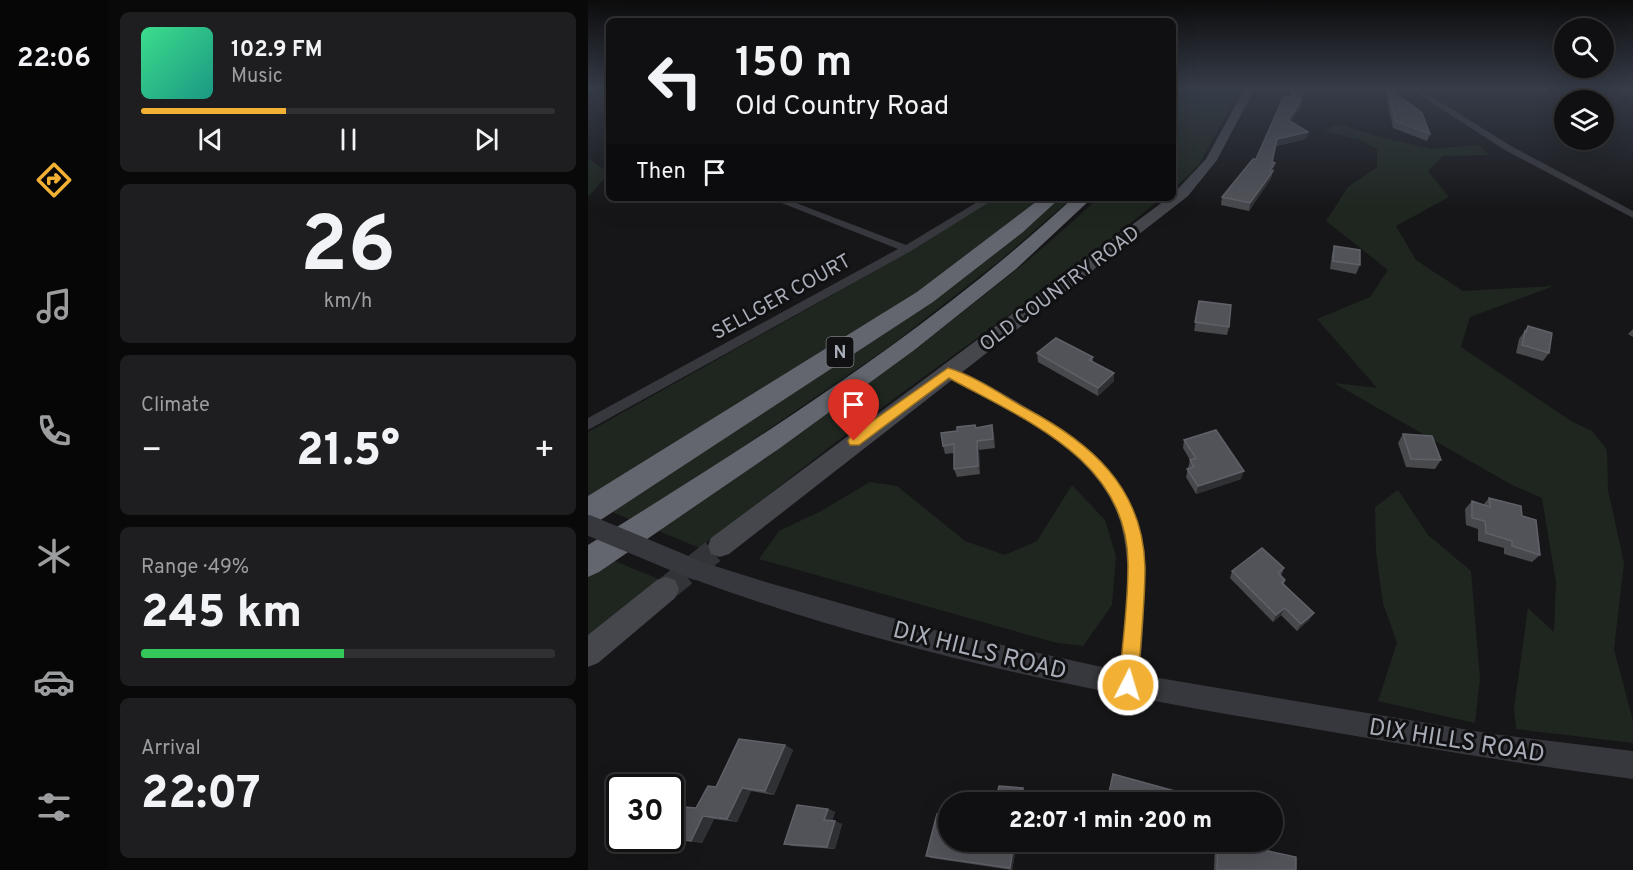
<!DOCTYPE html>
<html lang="en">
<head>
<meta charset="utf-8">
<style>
  :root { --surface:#101012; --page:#1e1e20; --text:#f1f3f6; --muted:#9c9d9f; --line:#303032; --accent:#f2b134 }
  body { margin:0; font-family:Overpass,sans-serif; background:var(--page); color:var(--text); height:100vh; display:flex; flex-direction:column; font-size:22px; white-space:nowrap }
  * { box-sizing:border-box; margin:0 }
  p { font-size:20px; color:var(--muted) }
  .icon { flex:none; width:33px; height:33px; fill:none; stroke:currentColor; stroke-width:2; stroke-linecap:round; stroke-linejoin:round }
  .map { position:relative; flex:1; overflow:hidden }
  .sheet { display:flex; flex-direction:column; gap:12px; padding:12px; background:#09090a; width:480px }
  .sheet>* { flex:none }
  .top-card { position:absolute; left:18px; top:18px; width:570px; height:183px; border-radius:9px; box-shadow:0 6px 24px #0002,0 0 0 2px var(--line); background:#101012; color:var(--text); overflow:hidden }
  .controls { position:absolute; left:966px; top:18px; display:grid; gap:12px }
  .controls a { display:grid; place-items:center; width:60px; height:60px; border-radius:50%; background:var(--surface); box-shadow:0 6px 24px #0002,0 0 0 2px var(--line); font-size:30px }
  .speed { position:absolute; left:18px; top:774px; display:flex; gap:12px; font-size:30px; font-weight:700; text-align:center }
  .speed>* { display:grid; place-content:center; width:78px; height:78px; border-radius:50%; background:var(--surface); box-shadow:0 6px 24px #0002,0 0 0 2px var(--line); line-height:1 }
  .speed .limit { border:3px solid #111; border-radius:9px; background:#fff; color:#111 }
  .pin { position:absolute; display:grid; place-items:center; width:51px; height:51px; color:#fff; margin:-62px -26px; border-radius:50% 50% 50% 0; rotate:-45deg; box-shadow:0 0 6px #0007 }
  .pin .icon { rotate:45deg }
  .me { position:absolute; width:66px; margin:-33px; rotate:5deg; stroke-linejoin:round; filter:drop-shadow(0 0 4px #0008) }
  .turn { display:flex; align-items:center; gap:21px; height:126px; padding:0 30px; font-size:27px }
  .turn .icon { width:78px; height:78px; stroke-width:2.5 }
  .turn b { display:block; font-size:42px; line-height:51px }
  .then { display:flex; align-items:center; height:57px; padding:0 30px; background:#0003; gap:12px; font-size:22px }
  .big { font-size:45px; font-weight:800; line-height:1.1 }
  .sheet .card { flex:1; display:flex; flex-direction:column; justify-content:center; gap:9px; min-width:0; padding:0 21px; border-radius:9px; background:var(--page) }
  .sheet .dial { align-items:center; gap:0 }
  .dial b { font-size:78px; line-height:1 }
  .song { display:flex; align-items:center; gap:18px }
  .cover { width:72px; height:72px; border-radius:9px; background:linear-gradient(135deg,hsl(150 70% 55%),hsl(170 70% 35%)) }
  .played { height:6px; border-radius:3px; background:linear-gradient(90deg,var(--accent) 35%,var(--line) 35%) }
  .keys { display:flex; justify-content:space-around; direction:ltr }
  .heat { display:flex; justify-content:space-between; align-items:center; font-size:33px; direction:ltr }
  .charge { height:9px; border-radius:4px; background:linear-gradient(90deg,#34c759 49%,var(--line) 0) }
  .trip { position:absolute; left:350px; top:792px; width:345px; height:60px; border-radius:30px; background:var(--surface); box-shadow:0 6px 24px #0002,0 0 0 2px var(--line); font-weight:800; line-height:60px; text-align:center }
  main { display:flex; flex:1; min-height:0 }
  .menu { display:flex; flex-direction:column; width:108px; justify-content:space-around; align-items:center; background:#060607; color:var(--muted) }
  .menu .icon { width:42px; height:42px }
  .menu .on { color:var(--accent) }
  .menu b { font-size:27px; color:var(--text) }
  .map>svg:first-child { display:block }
  .green { fill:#1e261f }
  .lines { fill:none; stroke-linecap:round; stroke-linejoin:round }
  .secondary-tunnel { stroke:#333438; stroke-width:24; stroke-dasharray:24 12; stroke-linecap:butt }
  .minor { fill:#37383d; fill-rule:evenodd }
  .tertiary { fill:#37383d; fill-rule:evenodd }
  .secondary { fill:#45474d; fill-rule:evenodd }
  .motorway { fill:#63666e; fill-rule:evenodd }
  .tertiary-bridge { stroke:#37383d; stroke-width:20 }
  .wall { fill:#47494d }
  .shaded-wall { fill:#2f3033 }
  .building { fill:#525359; stroke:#5f6168; stroke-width:1.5 }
  .route { fill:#f2b134; stroke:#9d7322; stroke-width:1.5 }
  .labels { text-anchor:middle; stroke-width:6; stroke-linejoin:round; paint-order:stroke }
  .shield { fill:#111113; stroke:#7b7e86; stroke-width:1.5 }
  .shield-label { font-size:18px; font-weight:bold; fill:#a8adb8 }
  .street-label { font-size:20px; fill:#a8adb8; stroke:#111113 }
  .near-street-label { font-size:24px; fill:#a8adb8; stroke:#111113 }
</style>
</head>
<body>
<main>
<nav class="menu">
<b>22:06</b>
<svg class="icon on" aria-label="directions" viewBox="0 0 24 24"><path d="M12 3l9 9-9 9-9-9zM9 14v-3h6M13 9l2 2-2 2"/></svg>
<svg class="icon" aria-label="music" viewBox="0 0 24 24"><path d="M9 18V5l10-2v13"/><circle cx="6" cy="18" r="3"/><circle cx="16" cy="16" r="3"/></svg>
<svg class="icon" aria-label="phone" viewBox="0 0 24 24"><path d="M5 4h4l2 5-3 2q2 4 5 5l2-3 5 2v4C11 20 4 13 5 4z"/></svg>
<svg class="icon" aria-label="climate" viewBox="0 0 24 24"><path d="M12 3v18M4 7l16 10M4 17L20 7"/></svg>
<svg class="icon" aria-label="car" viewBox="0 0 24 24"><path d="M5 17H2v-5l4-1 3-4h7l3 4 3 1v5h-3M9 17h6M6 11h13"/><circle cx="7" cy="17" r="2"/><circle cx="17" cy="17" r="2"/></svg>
<svg class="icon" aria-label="filters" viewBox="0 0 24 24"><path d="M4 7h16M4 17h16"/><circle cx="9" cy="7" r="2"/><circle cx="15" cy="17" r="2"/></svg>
</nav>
<section class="sheet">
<div class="card">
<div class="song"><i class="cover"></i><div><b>102.9 FM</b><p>Music</p></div></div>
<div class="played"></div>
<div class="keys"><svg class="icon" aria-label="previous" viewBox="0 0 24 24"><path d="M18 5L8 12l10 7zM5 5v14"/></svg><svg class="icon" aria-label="pause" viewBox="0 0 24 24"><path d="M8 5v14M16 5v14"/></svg><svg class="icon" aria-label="next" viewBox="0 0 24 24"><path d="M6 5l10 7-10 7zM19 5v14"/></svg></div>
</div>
<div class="card dial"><b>26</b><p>km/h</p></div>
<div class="card"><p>Climate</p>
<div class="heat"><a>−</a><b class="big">21.5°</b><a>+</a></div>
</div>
<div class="card"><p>Range · 49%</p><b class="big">245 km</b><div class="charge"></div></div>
<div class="card"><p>Arrival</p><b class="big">22:07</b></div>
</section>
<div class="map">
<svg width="1045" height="870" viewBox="0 0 1045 870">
  <rect width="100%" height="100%" fill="#161618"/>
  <path class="green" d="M585,88H653L610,166L585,190Z
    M751,124L785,135L843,149L891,145L901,155L855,156L840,171L861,197L808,226L828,260L875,291L966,286L882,317L873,347L983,421L1004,431L1019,450L1020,490L1036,563L1026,649L1045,721V743L928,729L926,709L940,608L966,632L968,583L954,498L924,485L746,383L789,388L729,319L782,297L800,270L738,221L760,187L789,167V149L772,140L735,131Z
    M0,158L21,173L0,197Z
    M408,198H454L371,266L257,342L0,500V432L287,271Z
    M473,198H484L414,259L301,347L46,521L17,509L401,255Z
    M510,198H574L496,260L270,425L112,548L63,528C216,423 376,325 510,198Z
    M282,482L309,486L377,541L417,555L449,541L484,485L517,520L528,556L524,605L495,646L469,643L171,559L191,531L233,511Z
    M810,490L840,535L883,571L892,678L887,723L790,701L809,643L795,603L788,553L787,507Z
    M22,559L73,580L0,642V573Z"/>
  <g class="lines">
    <path class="secondary-tunnel" d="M78,589L132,546"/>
    <path class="minor" d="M821,88H830L923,146L1045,211V218L917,150Z
      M181,198H195L318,245L396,198H408L323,251L0,430V418L310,249Z
      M360,367C386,375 418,395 441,409C571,483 561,551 551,685L548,692L541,695L534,692L531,685C536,634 546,580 534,529C516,451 419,409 355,375L353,372L355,369Z"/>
    <path class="tertiary" d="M108,560L181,583L347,630L541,673L905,734L1045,751V779C923,763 801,742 680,721C484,688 287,647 100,577L97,570L100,563Z"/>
    <path class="secondary" d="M657,88H667L629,160L600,196L141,554L132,557L123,554L120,546L123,538L580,198H585V194L618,159Z
      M78,577L87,580L91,589L87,598L10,663L0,667V635L69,580Z"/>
    <path class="motorway" d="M453,198H472L435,232L345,302L11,521L0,525V496L329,292Z
      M485,198H504L428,269L325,351L192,448L11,572L0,577V545C167,441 341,332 485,198Z"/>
    <path class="tertiary-bridge" d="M0,525L108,570"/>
  </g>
  <path class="wall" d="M703,88H720L713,99H714L713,106L702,121L720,132L718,139L688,146L684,162L687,163L683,178L661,211L633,205L634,197L668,159L703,97Z
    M800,88L842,134L839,141L805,128L798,95Z
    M746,246L772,265L768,274L742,269L744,254Z
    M611,301L641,327L639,335L606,331Z
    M940,326L961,353L955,361L928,353L931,339Z
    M1045,329V337L1040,334Z
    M449,353L505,357V362L526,373V381L510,396L450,362Z
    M387,425L388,428L406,434L407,448L391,450L392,474L369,477L366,469V453L357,454L355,446L369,431Z
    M815,434L853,460L847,469L818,467L810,443Z
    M596,440L653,479L608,494L598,477L602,460L595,448Z
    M901,498L934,516L952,555L944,562L916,554V548L890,541V529L878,525L877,509L884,501L895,505Z
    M696,568L693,576L697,580L696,584L726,613L721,620L709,631L693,615L685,622L642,578L644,571Z
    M197,745L205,750L186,795L163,791L149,822L126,819L114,843L82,838L128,787Z
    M240,809L247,812L244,821L254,824L247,849L204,846L196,844Z
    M360,842H429L424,870L343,858L338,856Z
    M553,842H580L579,849L578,851L553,844Z
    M627,842H638L708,870H626Z"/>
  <path class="shaded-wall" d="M717,88H720L708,105L710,98Z
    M714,99L713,106L699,127L700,120Z
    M720,132L718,139L688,146L689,139Z
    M687,163L683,178L661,211L662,203Z
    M526,373V381L510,396V388Z
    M404,425L406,434L407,448L405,439Z
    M389,441L391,450L392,474L390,466Z
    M656,471L653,479L608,494L610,486Z
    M697,608L693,615L685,622L688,615Z
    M726,613L721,620L709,631L713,624Z
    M197,745L205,750L186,795L177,791Z
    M154,788L163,791L149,822L139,819Z
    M435,788L438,792L436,802L434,799Z
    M240,809L247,812L243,823L236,820Z
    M115,816L126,819L114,843L103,841Z
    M247,821L254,824L247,849L239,847Z
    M426,842H429L424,870L422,868Z"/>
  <path class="building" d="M704,88H717L710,98L714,99L700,120L720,132L689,139L684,162L687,163L682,170L685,171L662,203L634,197L665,159H668L696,96L705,97Z
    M800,88L834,113L842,134L807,121Z
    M746,246L772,250V265L745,261Z
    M611,301L643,305L641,327L607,322Z
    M940,326L964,333L961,353L934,345L937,331L938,332Z
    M468,338L505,357L501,360L526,373L510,388L449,353Z
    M387,425L388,428L404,425L405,439L389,441L390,466L366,469V444L355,446L353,433L369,431V427Z
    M628,430L656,471L610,486L599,469L606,467L602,460L608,458L596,440Z
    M815,434L844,436L853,460L823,459Z
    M901,498L933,506L934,516L948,520L952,555L924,546V541L898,533L897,521L884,518V501L902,507Z
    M674,548L696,568L690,573L697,580L694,583L726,613L713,624L697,608L688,615L644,571Z
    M151,739L197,745L177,791L154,788L139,819L115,816L103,841L82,838V834L96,807L108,808L120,786L128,787Z
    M525,774L587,791L586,802H519Z
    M411,786L435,788L434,799H441V802H379L381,796L408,799Z
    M209,805L240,809L236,820L247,821L239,847L196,844Z
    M349,814L360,816V842H426L422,868L338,856Z
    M554,842H580L579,849Z
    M630,842H638L708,857V870H629Z"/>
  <linearGradient id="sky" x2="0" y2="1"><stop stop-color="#0c0c0d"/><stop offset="0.42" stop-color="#363c48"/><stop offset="1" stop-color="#363c48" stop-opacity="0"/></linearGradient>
  <rect width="1045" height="210" fill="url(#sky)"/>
  <path class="route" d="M360,368C385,375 414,395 437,408C502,442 555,487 557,567C557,606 552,646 550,685L547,692L540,695L534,692L531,685C534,646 540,606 540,567C542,461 439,421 361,378L271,445H262L260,441L262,437Z"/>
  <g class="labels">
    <rect class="shield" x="238.5" y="337" width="27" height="30" rx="4.5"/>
    <g class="shield-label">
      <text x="252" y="358">N</text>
    </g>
    <g class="street-label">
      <text transform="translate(471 288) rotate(-37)" y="7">OLD COUNTRY ROAD</text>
      <text transform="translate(193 296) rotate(-29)" y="7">SELLGER COURT</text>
    </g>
    <g class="near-street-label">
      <text transform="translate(392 650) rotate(14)" y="8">DIX HILLS ROAD</text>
      <text transform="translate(869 740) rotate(9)" y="8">DIX HILLS ROAD</text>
    </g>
  </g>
</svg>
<div class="controls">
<a><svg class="icon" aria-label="search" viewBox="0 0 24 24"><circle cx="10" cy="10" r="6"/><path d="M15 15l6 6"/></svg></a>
<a><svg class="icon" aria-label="layers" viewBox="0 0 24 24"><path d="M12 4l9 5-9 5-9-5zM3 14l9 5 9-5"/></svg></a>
</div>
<div class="speed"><div class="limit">30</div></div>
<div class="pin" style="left:266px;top:441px;background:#d93025"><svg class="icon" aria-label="arrive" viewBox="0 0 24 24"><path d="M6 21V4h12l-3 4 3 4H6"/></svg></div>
<svg class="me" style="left:540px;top:685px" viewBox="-20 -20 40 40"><circle r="17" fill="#f2b134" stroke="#fff" stroke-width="3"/><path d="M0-11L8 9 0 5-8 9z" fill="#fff"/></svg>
<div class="trip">22:07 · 1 min · 200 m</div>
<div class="top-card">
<div class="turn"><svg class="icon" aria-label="left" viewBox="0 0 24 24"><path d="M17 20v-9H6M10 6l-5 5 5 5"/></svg><div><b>150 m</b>Old Country Road</div></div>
<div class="then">Then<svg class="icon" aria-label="arrive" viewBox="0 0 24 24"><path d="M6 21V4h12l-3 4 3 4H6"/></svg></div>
</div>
</div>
</main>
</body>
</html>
